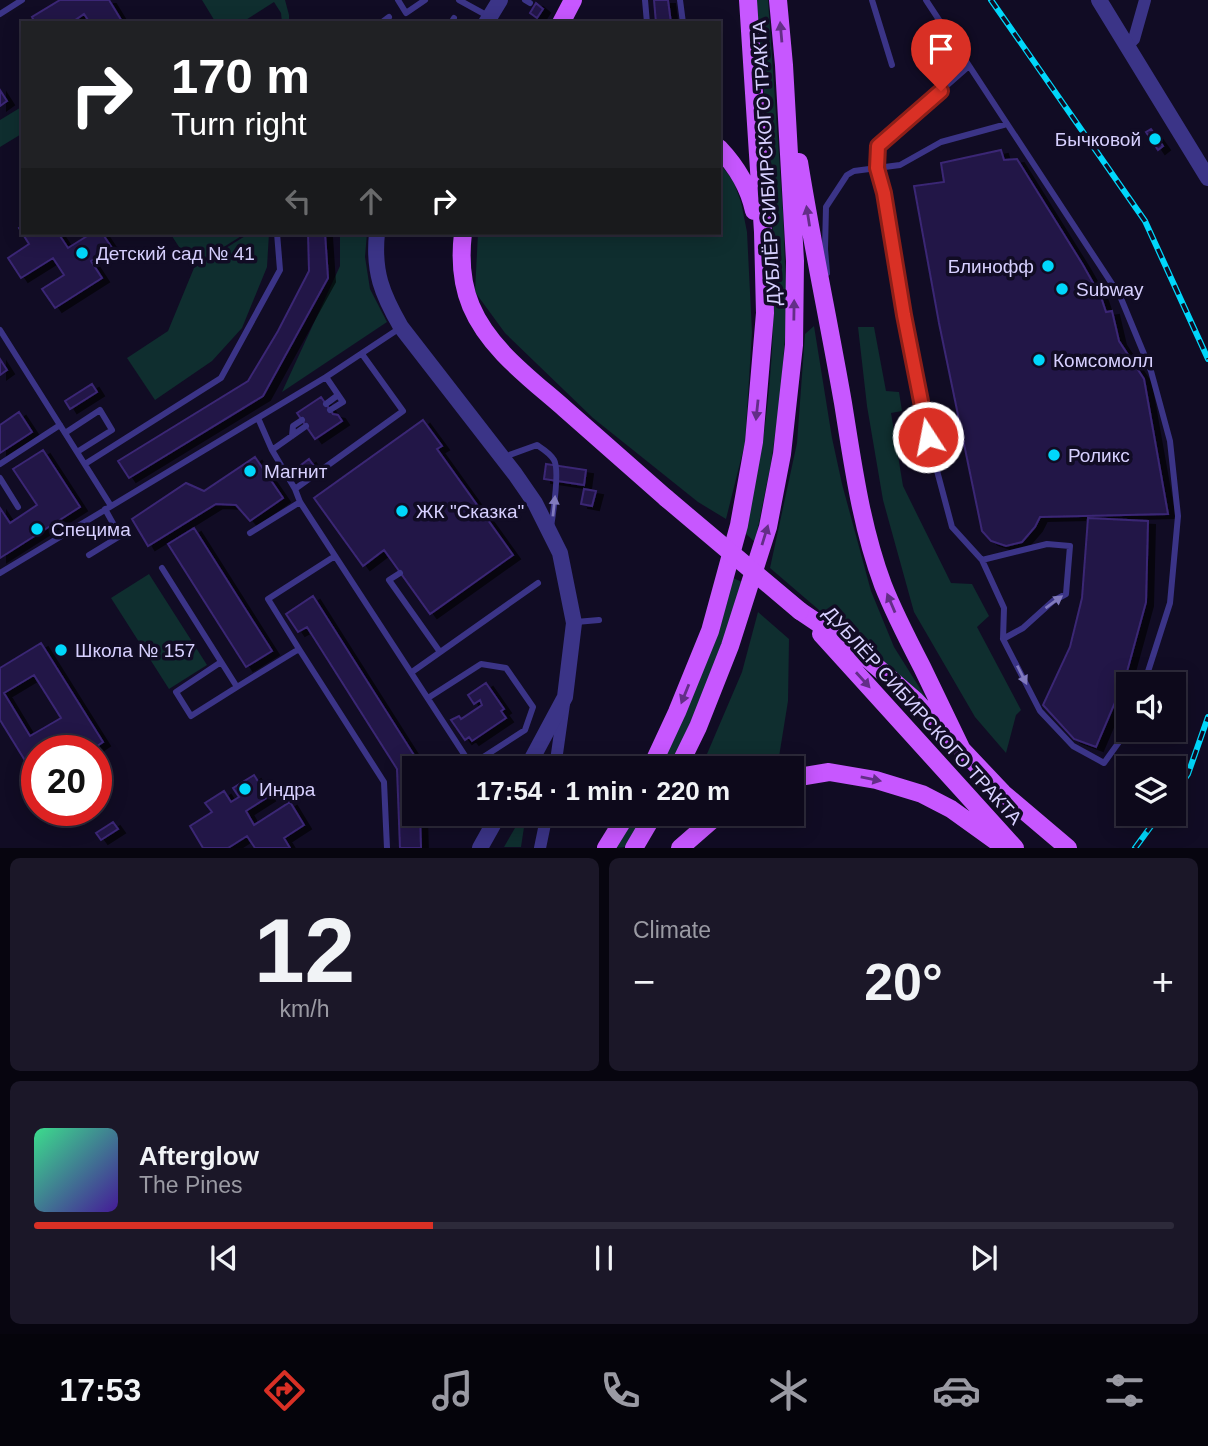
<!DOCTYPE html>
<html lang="en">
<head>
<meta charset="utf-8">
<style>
  :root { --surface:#0d091b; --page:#1b1728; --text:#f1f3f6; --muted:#9a9aa3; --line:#2d2a3a; --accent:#d93025 }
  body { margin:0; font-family:Arial,sans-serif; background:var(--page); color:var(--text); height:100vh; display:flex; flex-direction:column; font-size:26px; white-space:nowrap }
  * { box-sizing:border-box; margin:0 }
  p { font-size:23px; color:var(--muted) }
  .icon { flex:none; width:38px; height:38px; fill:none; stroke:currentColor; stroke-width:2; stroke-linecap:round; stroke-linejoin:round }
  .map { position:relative; height:848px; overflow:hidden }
  .drawer { display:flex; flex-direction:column; gap:10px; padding:10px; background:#07050f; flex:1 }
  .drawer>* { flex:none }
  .top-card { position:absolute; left:21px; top:21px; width:700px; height:214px; border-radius:0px; box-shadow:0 4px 18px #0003,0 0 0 2px var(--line); background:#202124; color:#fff; overflow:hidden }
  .controls { position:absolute; left:1116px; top:672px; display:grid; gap:14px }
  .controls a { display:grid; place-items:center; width:70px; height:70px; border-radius:0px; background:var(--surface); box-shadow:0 4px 18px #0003,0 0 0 2px var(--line); font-size:35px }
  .speed { position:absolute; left:21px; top:735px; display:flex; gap:14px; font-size:35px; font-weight:700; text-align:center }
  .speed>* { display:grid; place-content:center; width:91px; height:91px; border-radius:50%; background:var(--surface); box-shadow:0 4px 18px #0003,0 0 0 2px var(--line); line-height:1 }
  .speed .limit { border:10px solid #d22; background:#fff; color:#111 }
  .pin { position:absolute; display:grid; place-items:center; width:60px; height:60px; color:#fff; margin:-72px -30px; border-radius:50% 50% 50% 0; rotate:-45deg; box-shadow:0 0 7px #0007 }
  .pin .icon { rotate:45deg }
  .me { position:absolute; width:77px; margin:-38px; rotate:349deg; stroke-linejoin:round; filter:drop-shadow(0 0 5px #0008) }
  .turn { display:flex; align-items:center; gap:24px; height:147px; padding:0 35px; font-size:32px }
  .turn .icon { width:91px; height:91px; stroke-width:2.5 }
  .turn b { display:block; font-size:49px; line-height:60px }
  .lanes { display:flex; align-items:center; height:66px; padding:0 35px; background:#0003; justify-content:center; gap:35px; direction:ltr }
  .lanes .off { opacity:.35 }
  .big { font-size:52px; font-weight:600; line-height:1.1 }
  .drawer .card { flex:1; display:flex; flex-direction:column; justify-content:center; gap:10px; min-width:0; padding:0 24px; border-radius:10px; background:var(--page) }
  .drawer .dial { align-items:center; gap:0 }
  .dial b { font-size:91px; line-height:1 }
  .song { display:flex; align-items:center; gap:21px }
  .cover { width:84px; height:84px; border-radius:10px; background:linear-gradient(135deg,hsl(150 70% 55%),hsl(260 70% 35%)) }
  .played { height:7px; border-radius:4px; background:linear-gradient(90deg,var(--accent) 35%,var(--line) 35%) }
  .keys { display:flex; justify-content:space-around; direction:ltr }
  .heat { display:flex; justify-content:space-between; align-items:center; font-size:38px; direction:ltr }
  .drawer .tiles { flex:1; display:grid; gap:10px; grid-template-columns:1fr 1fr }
  .card:last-child { grid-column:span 2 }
  .trip { position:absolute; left:402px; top:756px; width:402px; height:70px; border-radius:0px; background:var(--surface); box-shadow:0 4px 18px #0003,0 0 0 2px var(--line); font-weight:600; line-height:70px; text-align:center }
  .dock { display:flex; height:112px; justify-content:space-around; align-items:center; background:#05040b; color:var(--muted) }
  .dock .icon { width:49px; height:49px }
  .dock .active { color:var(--accent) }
  .dock b { font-size:32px; color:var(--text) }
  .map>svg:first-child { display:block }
  .green { fill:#0f2e2f }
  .building { fill:#231747; stroke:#3a2774; stroke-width:2; fill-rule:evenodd; filter:url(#shadow) }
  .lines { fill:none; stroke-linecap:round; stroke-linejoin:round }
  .service { stroke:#3b3487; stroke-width:6 }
  .minor { stroke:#3b3487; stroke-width:12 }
  .tertiary { stroke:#3b3487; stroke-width:16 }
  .primary { stroke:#c757ff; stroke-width:18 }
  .rail-casing { stroke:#00d7fb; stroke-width:6 }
  .rail { stroke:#110c24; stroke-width:3.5; stroke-dasharray:10; stroke-linecap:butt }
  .primary-bridge { stroke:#c757ff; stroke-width:18 }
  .oneway { fill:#632e87 }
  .oneway2 { fill:#817abd }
  .route-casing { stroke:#8d1f18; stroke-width:18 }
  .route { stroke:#d93025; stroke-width:12 }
  .poi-dot { fill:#00d7fb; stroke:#110c24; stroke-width:2.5 }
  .labels { text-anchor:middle; stroke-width:7; stroke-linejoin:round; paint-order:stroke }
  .poi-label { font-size:19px; fill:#d7d0ff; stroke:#110c24; text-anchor:start }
  .street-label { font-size:19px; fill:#d7d0ff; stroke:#110c24 }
</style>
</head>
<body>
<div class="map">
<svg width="1208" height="848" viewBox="0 0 1208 848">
  <defs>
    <filter id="shadow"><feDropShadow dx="7" dy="4" stdDeviation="0" flood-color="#0009"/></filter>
  </defs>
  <rect width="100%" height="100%" fill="#110c24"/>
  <path class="green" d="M202,0H285L289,15V23H282L281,13L274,2L241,23H216Z
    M756,0H768L783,213L787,313L780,400L771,463L755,542L745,533C753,492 763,450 767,408C783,273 767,135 756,0Z
    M23,106V133L0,147V120Z
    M719,163L733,180L741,202L747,232L752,332L745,443L726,519L698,502L593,418L505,333L475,292L478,233H719Z
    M170,233H246L192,267Z
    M250,233H269L267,267L242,328L212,361L155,400L127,358L168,331L194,268Z
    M340,233H367L365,257L370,289L387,322L282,392L340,266Z
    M814,326L832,438L842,484L871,591L894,647L931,706L770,568L797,443L805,334Z
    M858,327H874L886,391L899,392L902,411L891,413L903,486L951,583L972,584L989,616L977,627L1021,710L1016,715L1006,753L975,717L914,612L883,500L867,406Z
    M149,574L207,665L169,689L111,598Z
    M733,578L742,582L718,659L671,768H661L693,695L707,660Z
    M758,612L789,639L788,701L778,763L767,768H701L742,672Z
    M523,814H526L521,847H504Z
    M635,814H647L627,847L615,848Z"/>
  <path class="building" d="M60,0H109L123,23H90L84,14L71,23H35L32,17Z
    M654,0H668L671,23H656Z
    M536,3L543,9L537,18L530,13Z
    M0,90L7,101L0,106Z
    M1151,129L1163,146L1158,150L1146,132Z
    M1001,150L1004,160L1017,159L1083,265L1101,297L1106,312L1112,311L1119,341L1144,379L1168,514L1040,517L1035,527L1022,542L1006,546L991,541L982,531L939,323L914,186L944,182L941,163Z
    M23,225V233H58L68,248L92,233H102L112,248L91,261L102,278L55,308L42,289L64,275L53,258L21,278L8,258L29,244L19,228Z
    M308,233H325L328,278L263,396L129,478L118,461L248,381L278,331L309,271Z
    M0,359L7,370L0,375Z
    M92,384L97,392L70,409L65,401Z
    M321,397L333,414L338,415L342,421L315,439L297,413Z
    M19,412L32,432L0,453V425Z
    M423,420L442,446L437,449L513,555L430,614L384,550L363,566L314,498Z
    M43,450L80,507L0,558V508L10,523L37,505L13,469Z
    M255,457L283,498L250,521L236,505L216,504L148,546L132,519L186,483L204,491Z
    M309,459L314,466L305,472L301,465Z
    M546,464L586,470L584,485L544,479Z
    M584,489L596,491L592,506L581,504Z
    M1088,518L1148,521L1146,602L1125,679L1096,747L1074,739L1043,705L1070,647L1082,598Z
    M194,528L272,651L246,667L168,544Z
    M313,596L419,763V768H415V814H420L421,848H400L397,769L307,627L298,632L286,614Z
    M41,643L103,742L90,751H37V780L0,720V668ZM34,675L61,718L30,736L4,693Z
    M486,683L504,709L501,711L506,718L472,741L469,737L465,740L451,720L459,716L461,719L482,705L480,700L474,704L468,695Z
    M254,775L268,797L246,811L254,825L290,802L304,825L284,838L290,848H255L247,836L228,848H203L190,826L212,812L205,803L224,791L231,802L239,797L233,788Z
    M113,822L118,829L101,840L96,833Z"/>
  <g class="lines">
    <path class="service" d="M398,0L406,13L425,0
      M459,0L488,16
      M525,0L530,3
      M645,0L647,23
      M680,0L683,23
      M872,0L892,65
      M926,0L1120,296L1151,371L1170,441L1178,516L1170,603L1144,684
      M0,14L22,0
      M381,23L389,17
      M451,23L454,18
      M969,66L878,146L877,168L884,193L904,315L928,437L952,527L982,560L1004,608L1003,639L1040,711L1073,746L1104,763L1129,728
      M827,273L825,249L826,207L847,175L854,171L900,165L941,142L1007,124
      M0,330L111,506
      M326,377L343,402L330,410
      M326,404L338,395
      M258,418L272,450L295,489L300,502L473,768
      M65,433L100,410L112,430L77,452
      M292,436L293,426L302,420
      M272,450L306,426
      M504,457L537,445C543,449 550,453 554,460C560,470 553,514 551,527
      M0,464L60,425
      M85,464L221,378L280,270L277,233
      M0,478L18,507
      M295,489L403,411L362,354
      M250,533L300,502
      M89,555L120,536L105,509
      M982,560L1047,544L1070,546L1066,594L1053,601L1023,628L1003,639
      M162,568L237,687L299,649L268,599L335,556
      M0,573L326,377L400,328
      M400,573L389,580L440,652
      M576,622L599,620
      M299,649L384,782L387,848
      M221,662L176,692L191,716L237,687
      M412,672L538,583
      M428,698L481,664L506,668L533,707L525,730L471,765"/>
    <path class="minor" d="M1127,46L1134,39L1145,0
      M537,768H538
      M555,768L564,704
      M540,848L547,814"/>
    <path class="tertiary" d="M1099,0L1208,178
      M486,23L500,0
      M377,233C373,272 382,294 401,327L515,474L535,503L560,553L574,623L565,697L527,768
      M480,848L499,814"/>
    <path class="primary" d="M561,23L573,0
      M719,148C736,166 749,187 754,211
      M799,162C812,243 829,323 843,403C853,465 861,526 883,585C894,613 908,640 922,667C935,694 948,721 961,748
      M463,233C460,258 461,282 471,306C489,349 531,379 565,409C598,438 632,468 666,498
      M800,611L855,648L915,700L1003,793L1068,848
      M821,634L1015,848
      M651,768L677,712L710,631L739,525L754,442L765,313L763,232L748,0
      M678,768L698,727L730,646L768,527L782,454L794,345L795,261L784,65L778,0
      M793,778L829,772L876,780L922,794L951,809L1004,847
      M606,848L627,814
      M634,848L654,814
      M680,848L719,814"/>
    <g class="rail-casing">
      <path id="rail" d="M991,0L1145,221L1208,359
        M1174,794L1188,774L1208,717
        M1135,848L1160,814"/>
    </g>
    <use href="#rail" class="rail"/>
    <path class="primary-bridge" d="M666,498L800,611"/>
  </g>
  <defs><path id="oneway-solid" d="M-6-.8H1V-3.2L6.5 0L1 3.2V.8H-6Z" transform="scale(1.75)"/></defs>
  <g class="oneway">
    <use href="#oneway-solid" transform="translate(781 32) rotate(-95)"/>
    <use href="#oneway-solid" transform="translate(808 216) rotate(-99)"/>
    <use href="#oneway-solid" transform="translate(794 310) rotate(-89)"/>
    <use href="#oneway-solid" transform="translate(757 410) rotate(96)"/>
    <use href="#oneway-solid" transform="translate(765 535) rotate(-73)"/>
    <use href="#oneway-solid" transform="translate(891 603) rotate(-113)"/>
    <use href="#oneway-solid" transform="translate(863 680) rotate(48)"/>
    <use href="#oneway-solid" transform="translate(685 694) rotate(112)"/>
    <use href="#oneway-solid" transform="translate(871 779) rotate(11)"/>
  </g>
  <g class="oneway2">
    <use href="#oneway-solid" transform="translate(554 506) rotate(-84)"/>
    <use href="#oneway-solid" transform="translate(1054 602) rotate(-36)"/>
    <use href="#oneway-solid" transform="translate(1022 675) rotate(63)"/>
  </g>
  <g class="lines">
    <g class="route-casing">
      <path id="route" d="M928,437L904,315L884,193L877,168L878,146L941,91"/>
    </g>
    <use href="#route" class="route"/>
  </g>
  <g class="poi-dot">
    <circle cx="1155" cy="139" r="7"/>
    <circle cx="82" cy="253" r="7"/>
    <circle cx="1048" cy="266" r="7"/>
    <circle cx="1062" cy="289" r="7"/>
    <circle cx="1039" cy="360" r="7"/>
    <circle cx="1054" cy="455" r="7"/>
    <circle cx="250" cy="471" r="7"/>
    <circle cx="402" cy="511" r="7"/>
    <circle cx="37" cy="529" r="7"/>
    <circle cx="61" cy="650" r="7"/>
    <circle cx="245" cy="789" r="7"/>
  </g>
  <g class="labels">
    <g class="poi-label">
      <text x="1141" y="146" text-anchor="end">Бычковой</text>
      <text x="96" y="260">Детский сад № 41</text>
      <text x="1034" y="273" text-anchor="end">Блинофф</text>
      <text x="1076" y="296">Subway</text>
      <text x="1053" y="367">Комсомолл</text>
      <text x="1068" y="462">Роликс</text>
      <text x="264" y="478">Магнит</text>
      <text x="416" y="518">ЖК "Сказка"</text>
      <text x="51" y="536">Специма</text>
      <text x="75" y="657">Школа № 157</text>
      <text x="259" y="796">Индра</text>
    </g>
    <g class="street-label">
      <text transform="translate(766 163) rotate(-93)" y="7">ДУБЛЁР СИБИРСКОГО ТРАКТА</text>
      <text transform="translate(923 715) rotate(48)" y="7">ДУБЛЁР СИБИРСКОГО ТРАКТА</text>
    </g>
  </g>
</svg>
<div class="controls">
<a><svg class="icon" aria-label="sound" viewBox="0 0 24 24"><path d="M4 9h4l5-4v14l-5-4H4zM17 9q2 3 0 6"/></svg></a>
<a><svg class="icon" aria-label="layers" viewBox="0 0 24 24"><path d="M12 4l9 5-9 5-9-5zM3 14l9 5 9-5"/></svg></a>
</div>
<div class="speed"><div class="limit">20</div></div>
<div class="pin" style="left:941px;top:91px;background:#d93025"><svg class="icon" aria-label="arrive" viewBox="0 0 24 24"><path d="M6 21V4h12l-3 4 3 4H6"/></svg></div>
<svg class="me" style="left:928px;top:437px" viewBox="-20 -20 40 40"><circle r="17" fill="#d93025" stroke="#fff" stroke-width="3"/><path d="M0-11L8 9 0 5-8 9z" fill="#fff"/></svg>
<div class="trip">17:54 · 1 min · 220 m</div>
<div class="top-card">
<div class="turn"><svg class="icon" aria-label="right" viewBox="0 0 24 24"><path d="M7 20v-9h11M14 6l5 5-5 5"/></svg><div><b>170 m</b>Turn right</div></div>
<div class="lanes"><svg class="icon off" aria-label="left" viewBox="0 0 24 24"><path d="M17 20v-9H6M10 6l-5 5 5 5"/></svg><svg class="icon off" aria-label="ahead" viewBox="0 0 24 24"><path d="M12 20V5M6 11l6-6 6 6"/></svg><svg class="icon" aria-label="right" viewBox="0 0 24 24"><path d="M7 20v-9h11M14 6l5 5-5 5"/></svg></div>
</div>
</div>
<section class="drawer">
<div class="tiles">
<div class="card dial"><b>12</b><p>km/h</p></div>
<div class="card"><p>Climate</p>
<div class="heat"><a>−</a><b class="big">20°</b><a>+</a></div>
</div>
<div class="card">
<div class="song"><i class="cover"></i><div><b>Afterglow</b><p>The Pines</p></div></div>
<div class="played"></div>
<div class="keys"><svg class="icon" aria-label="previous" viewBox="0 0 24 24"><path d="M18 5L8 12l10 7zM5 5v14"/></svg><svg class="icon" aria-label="pause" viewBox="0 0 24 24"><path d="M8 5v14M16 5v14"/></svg><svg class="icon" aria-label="next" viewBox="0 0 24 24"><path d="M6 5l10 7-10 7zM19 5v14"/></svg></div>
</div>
</div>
</section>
<nav class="dock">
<b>17:53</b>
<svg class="icon active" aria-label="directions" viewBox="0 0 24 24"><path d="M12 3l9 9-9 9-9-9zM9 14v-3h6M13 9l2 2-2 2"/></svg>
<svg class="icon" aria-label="music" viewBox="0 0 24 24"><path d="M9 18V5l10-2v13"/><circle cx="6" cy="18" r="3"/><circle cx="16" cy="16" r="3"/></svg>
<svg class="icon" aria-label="phone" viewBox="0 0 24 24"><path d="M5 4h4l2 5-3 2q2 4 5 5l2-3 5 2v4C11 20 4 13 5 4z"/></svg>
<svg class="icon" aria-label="climate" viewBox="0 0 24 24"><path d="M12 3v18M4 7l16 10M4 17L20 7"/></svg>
<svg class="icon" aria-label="car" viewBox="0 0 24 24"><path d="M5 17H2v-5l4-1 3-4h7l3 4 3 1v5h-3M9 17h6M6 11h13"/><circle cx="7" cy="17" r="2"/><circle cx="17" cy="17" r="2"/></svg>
<svg class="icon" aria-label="filters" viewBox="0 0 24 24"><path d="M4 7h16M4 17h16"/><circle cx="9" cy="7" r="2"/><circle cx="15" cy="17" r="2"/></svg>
</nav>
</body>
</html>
